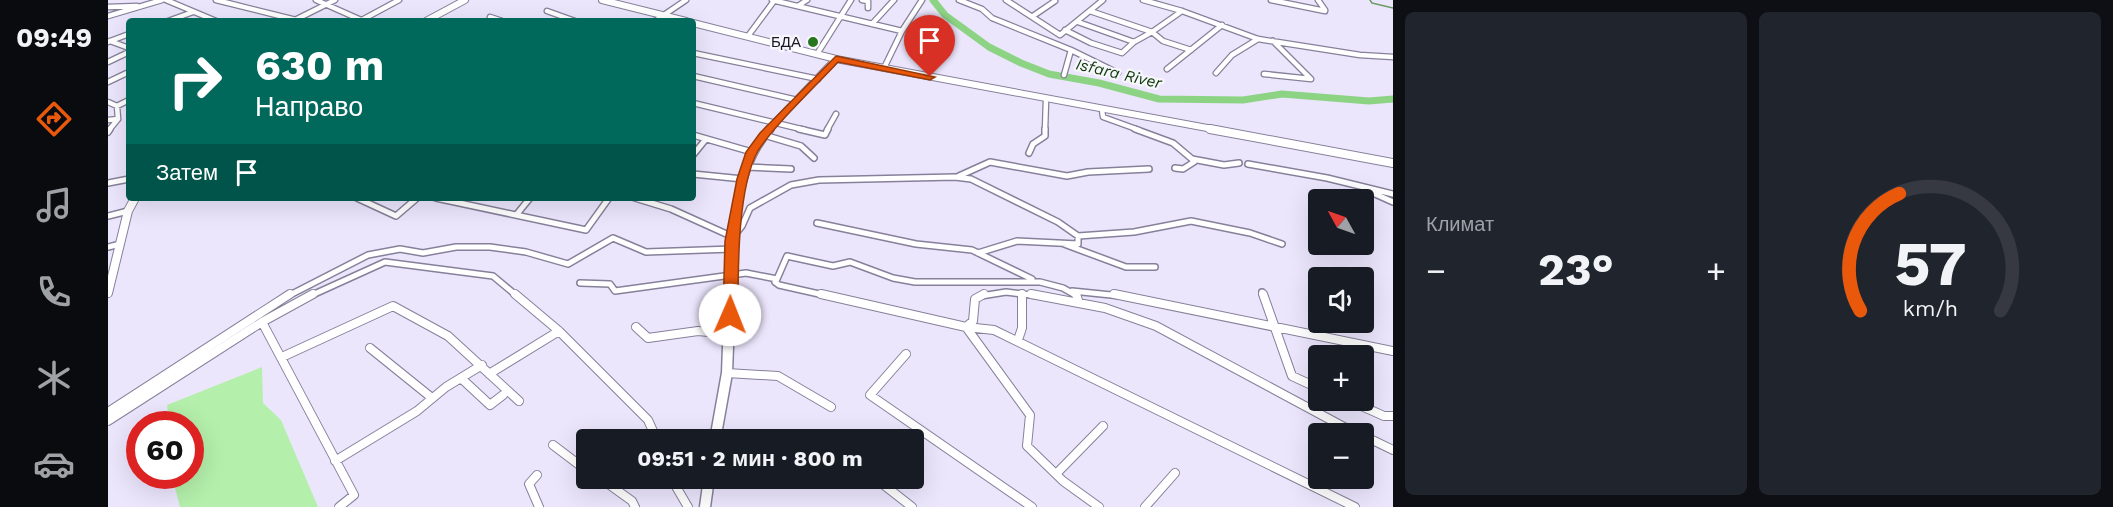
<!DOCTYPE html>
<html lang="ru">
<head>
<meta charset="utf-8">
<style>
  :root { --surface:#171b24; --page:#20242c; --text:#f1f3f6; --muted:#9ea1a6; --line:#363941; --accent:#ea580c }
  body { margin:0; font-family:"Work Sans",sans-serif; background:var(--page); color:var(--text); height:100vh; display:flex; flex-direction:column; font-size:22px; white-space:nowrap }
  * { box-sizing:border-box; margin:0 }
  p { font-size:20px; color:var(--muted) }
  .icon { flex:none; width:33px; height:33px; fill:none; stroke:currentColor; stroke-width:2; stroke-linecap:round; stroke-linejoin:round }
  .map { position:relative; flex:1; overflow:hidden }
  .drawer { display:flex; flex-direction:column; gap:12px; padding:12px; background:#0d0f14; width:720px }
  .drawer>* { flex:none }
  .guide { position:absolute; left:18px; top:18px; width:570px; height:183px; border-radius:6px; box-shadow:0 6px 24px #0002; background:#00695c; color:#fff; overflow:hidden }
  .needle { width:39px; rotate:310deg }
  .fabs { position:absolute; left:1200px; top:189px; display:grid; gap:12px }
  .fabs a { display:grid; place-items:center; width:66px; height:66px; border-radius:6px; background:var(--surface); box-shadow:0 6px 24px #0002; font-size:30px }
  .speed { position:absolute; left:18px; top:411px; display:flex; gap:12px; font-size:30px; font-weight:700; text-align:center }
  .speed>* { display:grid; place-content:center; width:78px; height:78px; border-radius:50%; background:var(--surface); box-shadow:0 6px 24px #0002; line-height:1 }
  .speed .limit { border:9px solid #d22; background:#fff; color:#111 }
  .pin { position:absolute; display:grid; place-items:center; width:51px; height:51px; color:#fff; margin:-62px -26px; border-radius:50% 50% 50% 0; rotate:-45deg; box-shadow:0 0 6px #0007 }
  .pin .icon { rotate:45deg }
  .me { position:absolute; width:66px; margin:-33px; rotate:1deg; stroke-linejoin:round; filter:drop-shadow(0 0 4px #0008) }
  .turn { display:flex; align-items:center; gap:21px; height:126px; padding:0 30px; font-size:27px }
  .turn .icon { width:78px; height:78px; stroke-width:2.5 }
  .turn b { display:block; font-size:42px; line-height:51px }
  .then { display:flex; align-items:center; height:57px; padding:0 30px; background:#0003; gap:12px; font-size:22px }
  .big { font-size:45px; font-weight:700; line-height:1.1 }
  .drawer .card { flex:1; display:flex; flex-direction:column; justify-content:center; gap:9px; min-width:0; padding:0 21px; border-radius:9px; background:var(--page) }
  .drawer .dial { align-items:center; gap:0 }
  .dial svg { height:156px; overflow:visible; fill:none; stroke:var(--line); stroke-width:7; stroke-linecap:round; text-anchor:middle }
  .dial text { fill:var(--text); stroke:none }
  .heat { display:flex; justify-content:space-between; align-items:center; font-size:33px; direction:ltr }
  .drawer .tiles { flex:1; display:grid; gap:12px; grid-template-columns:repeat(2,1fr) }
  .trip { position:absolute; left:468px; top:429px; width:348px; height:60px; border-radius:6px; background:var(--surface); box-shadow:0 6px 24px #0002; font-weight:700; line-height:60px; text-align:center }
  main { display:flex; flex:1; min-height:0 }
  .tabs { display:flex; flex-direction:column; width:108px; justify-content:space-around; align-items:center; background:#090b0e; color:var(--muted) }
  .tabs .icon { width:42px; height:42px }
  .tabs .on { color:var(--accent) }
  .tabs b { font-size:27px; color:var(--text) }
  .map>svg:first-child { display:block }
  .green { fill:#b4efab }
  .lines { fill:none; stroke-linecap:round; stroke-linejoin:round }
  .stream { stroke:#6b9b67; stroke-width:1.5 }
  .river { stroke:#8dd384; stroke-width:7 }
  .minor-far2-casing { stroke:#86809a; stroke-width:7 }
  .minor-far1-casing { stroke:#86809a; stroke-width:8 }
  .minor-casing { stroke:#86809a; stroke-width:10 }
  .major-far2-casing { stroke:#86809a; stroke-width:8 }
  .major-far1-casing { stroke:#86809a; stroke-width:10 }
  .major-casing { stroke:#86809a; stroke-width:13 }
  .minor-far2 { stroke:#fff; stroke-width:4.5 }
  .minor-far1 { stroke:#fff; stroke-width:5 }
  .minor { stroke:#fff; stroke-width:8 }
  .major-far2 { stroke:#fff; stroke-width:6 }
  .major-far1 { stroke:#fff; stroke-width:8 }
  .major { stroke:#fff; stroke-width:10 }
  .route { fill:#ea580c; stroke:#983908; stroke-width:1.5 }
  .poi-dot { fill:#27761d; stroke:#f7f6fc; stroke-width:2 }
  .labels { text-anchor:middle; stroke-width:4.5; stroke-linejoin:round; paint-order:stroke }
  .far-poi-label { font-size:15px; fill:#1b1822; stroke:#f7f6fc; text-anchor:end }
  .far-water-label { font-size:16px; font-style:italic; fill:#0b3a05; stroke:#f7f6fc }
</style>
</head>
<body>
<main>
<nav class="tabs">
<b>09:49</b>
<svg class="icon on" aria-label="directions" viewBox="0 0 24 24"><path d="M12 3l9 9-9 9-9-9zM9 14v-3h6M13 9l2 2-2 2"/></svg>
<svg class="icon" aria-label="music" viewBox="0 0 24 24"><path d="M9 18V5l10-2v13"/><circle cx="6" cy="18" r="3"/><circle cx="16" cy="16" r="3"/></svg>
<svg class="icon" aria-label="phone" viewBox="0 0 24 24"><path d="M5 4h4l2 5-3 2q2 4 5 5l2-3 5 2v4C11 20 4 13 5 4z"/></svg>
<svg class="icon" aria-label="climate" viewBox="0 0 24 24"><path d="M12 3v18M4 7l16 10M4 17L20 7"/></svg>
<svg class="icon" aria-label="car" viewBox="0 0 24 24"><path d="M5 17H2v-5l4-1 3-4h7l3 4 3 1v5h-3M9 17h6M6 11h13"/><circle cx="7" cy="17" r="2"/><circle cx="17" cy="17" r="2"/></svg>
</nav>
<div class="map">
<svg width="1285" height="507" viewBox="0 0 1285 507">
  <rect width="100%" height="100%" fill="#ece6fd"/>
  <path class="green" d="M154,367L155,403L173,420L210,507H72L64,476H82V424H51L60,416L59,405Z"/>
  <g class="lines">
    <path class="stream" d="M1262,0L1264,3L1285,8"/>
    <path class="river" d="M825,0L837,15L881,47L913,63L941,74L991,83L1051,99L1135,100L1174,94L1261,101L1285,99"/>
    <g class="minor-far2-casing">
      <path id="minor-far2" d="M58,0L108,21
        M108,0L192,21
        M208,0L253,20
        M664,0L794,31
        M754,0L760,1V8
        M851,0L874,9L884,18L963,50L1010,73
        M898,0L952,35L995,0
        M1035,0L1074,11L1150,39L1252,55L1285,57
        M1163,0L1217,11
        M1210,0L1217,10
        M690,6L699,0
        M0,7L29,6
        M439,11L467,21
        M982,11L1044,32
        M1074,11L1044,32L1055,41L1083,50
        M0,16L54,0
        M925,16L947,1
        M382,17L394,21
        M187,20L227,0
        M60,21L85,12
        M252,21L291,0
        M547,21L578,0
        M970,22L1026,42
        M764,24L786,0
        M957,30L983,43L1014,53L1026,42L1044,32
        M640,36L666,1
        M2,41L21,48
        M0,42L21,34
        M585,53L710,79
        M709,54L743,0
        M0,62L21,52
        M776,68L794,31L814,0
        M1059,69L1114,25
        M1108,73L1124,55L1150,39
        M1156,74L1203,79L1165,41
        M956,75L963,50
        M585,76L689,100
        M0,82L21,72
        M0,102L9,106L21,100
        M585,103L697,130
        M994,110L995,117L1031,130
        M0,120L10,119L9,106
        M1,130L10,119
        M719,130L728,114
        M937,130L938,100"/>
    </g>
    <g class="minor-far1-casing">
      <path id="minor-far1" d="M691,129L717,135L720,129
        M1027,129L1065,143L1084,159L1116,165L1131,163
        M0,132L2,129
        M585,135L644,152
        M656,135L693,146L706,158
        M921,153L925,144L937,136V129
        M585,155L598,139
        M1140,164L1219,178L1285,194
        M638,167L683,169
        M1067,168L1075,169L1086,162L1084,159
        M585,174L635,179
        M851,176L882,162L959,176L980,172L1041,169
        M0,183L21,179
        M1256,189L1285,202
        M249,198L288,216L309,198
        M328,198L478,230L501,198
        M527,198L563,209L625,237L634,226L642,208L683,185L711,180L847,177L863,179L950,222L970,236V244L909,241L870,253
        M409,214L422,198
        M0,216L20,211
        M709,223L808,244L864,250L924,279
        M970,236L1026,232L1083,221L1142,233L1174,244
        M956,244L1018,267H1047
        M0,247L12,244
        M669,279L679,256L725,266L742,262L785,278L807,282H932L955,288L969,296
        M472,283L502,284L507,291L638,273L669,279L667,282L671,285L720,296
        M964,291L1013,296
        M1154,292L1155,296
        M914,293V296
        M180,296L260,255L292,249L315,253L348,247H382L418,252L460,264L505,238L538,252L624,249
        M202,296L277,262L385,276L409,296
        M873,296L898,292L932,296"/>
    </g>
    <g class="minor-casing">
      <path id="minor" d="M407,294L451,331L540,420L549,440
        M713,294L858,327L886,330L1247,507
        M876,294L867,299L865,321L858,327L922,415L919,446L955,481L991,507
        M923,294L997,308L1048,326L1249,434
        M968,294L971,303
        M1006,294L1285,351
        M1155,294L1184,376L1210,388
        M154,322L246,495L231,507
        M528,327L540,338L590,331L621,334
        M910,340L914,328V294
        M262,348L324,398
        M798,354L762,395L924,507
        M174,357L285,306L340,336L411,401
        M619,373L670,376L723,407
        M381,374L451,331
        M354,379L382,405L395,395
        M1240,400L1276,416H1285
        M0,412L182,294
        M0,421L154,322L205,294
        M1256,436L1285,450
        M445,445L478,470
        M227,461L309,411L338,387L374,365
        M948,474L995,426
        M429,475L421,484L431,507
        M492,478L524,501L527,507
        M563,478L580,507
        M767,478L804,507
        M1037,507L1067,473"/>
    </g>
    <g class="major-far2-casing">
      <path id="major-far2" d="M494,0L578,21
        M318,21L357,0
        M585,23L728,59L1110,130
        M660,130L728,59"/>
    </g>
    <g class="major-far1-casing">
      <path id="major-far1" d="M1102,129L1285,163
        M0,293L20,211L27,198
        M622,296C624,244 624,169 662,129"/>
    </g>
    <g class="major-casing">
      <path id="major" d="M607,440L619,373L622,294
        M597,507L601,478"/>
    </g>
    <use href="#minor-far2" class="minor-far2"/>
    <use href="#minor-far1" class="minor-far1"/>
    <use href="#minor" class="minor"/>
    <use href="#major-far2" class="major-far2"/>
    <use href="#major-far1" class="major-far1"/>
    <use href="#major" class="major"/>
  </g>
  <path class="route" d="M728,56L827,77L822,80L730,62C708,86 666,125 650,151C629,188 630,272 630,315L622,320L617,319L615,315L617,241L629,179L638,152L652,133Z"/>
  <circle class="poi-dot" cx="705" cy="42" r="6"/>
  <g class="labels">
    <g class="far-poi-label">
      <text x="693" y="47">БДА</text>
    </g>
    <g class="far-water-label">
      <text transform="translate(1011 73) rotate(13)" y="6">Isfara River</text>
    </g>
  </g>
</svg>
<div class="fabs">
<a><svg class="needle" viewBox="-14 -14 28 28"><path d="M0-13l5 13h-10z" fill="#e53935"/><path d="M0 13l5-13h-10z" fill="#9ea1a6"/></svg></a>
<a><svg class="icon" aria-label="sound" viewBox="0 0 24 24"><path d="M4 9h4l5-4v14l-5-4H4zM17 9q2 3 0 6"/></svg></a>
<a>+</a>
<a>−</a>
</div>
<div class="speed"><div class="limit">60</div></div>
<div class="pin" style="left:822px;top:77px;background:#d93025"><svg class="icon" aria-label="arrive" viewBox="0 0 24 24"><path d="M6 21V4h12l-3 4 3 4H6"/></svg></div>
<svg class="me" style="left:622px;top:315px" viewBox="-20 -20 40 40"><circle r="19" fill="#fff"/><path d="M0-13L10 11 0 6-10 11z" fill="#ea580c"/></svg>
<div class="trip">09:51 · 2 мин · 800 m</div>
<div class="guide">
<div class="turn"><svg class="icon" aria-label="right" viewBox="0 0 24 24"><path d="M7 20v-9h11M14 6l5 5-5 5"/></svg><div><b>630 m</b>Направо</div></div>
<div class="then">Затем<svg class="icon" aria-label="arrive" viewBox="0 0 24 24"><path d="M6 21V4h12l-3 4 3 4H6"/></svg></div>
</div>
</div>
<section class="drawer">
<div class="tiles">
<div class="card"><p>Климат</p>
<div class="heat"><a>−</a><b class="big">23°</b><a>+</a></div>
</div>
<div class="card dial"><svg viewBox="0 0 100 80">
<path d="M14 69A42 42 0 1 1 86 69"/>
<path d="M14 69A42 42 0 0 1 34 9" stroke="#ea580c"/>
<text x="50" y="56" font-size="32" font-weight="700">57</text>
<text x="50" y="72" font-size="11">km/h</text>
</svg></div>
</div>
</section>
</main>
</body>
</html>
